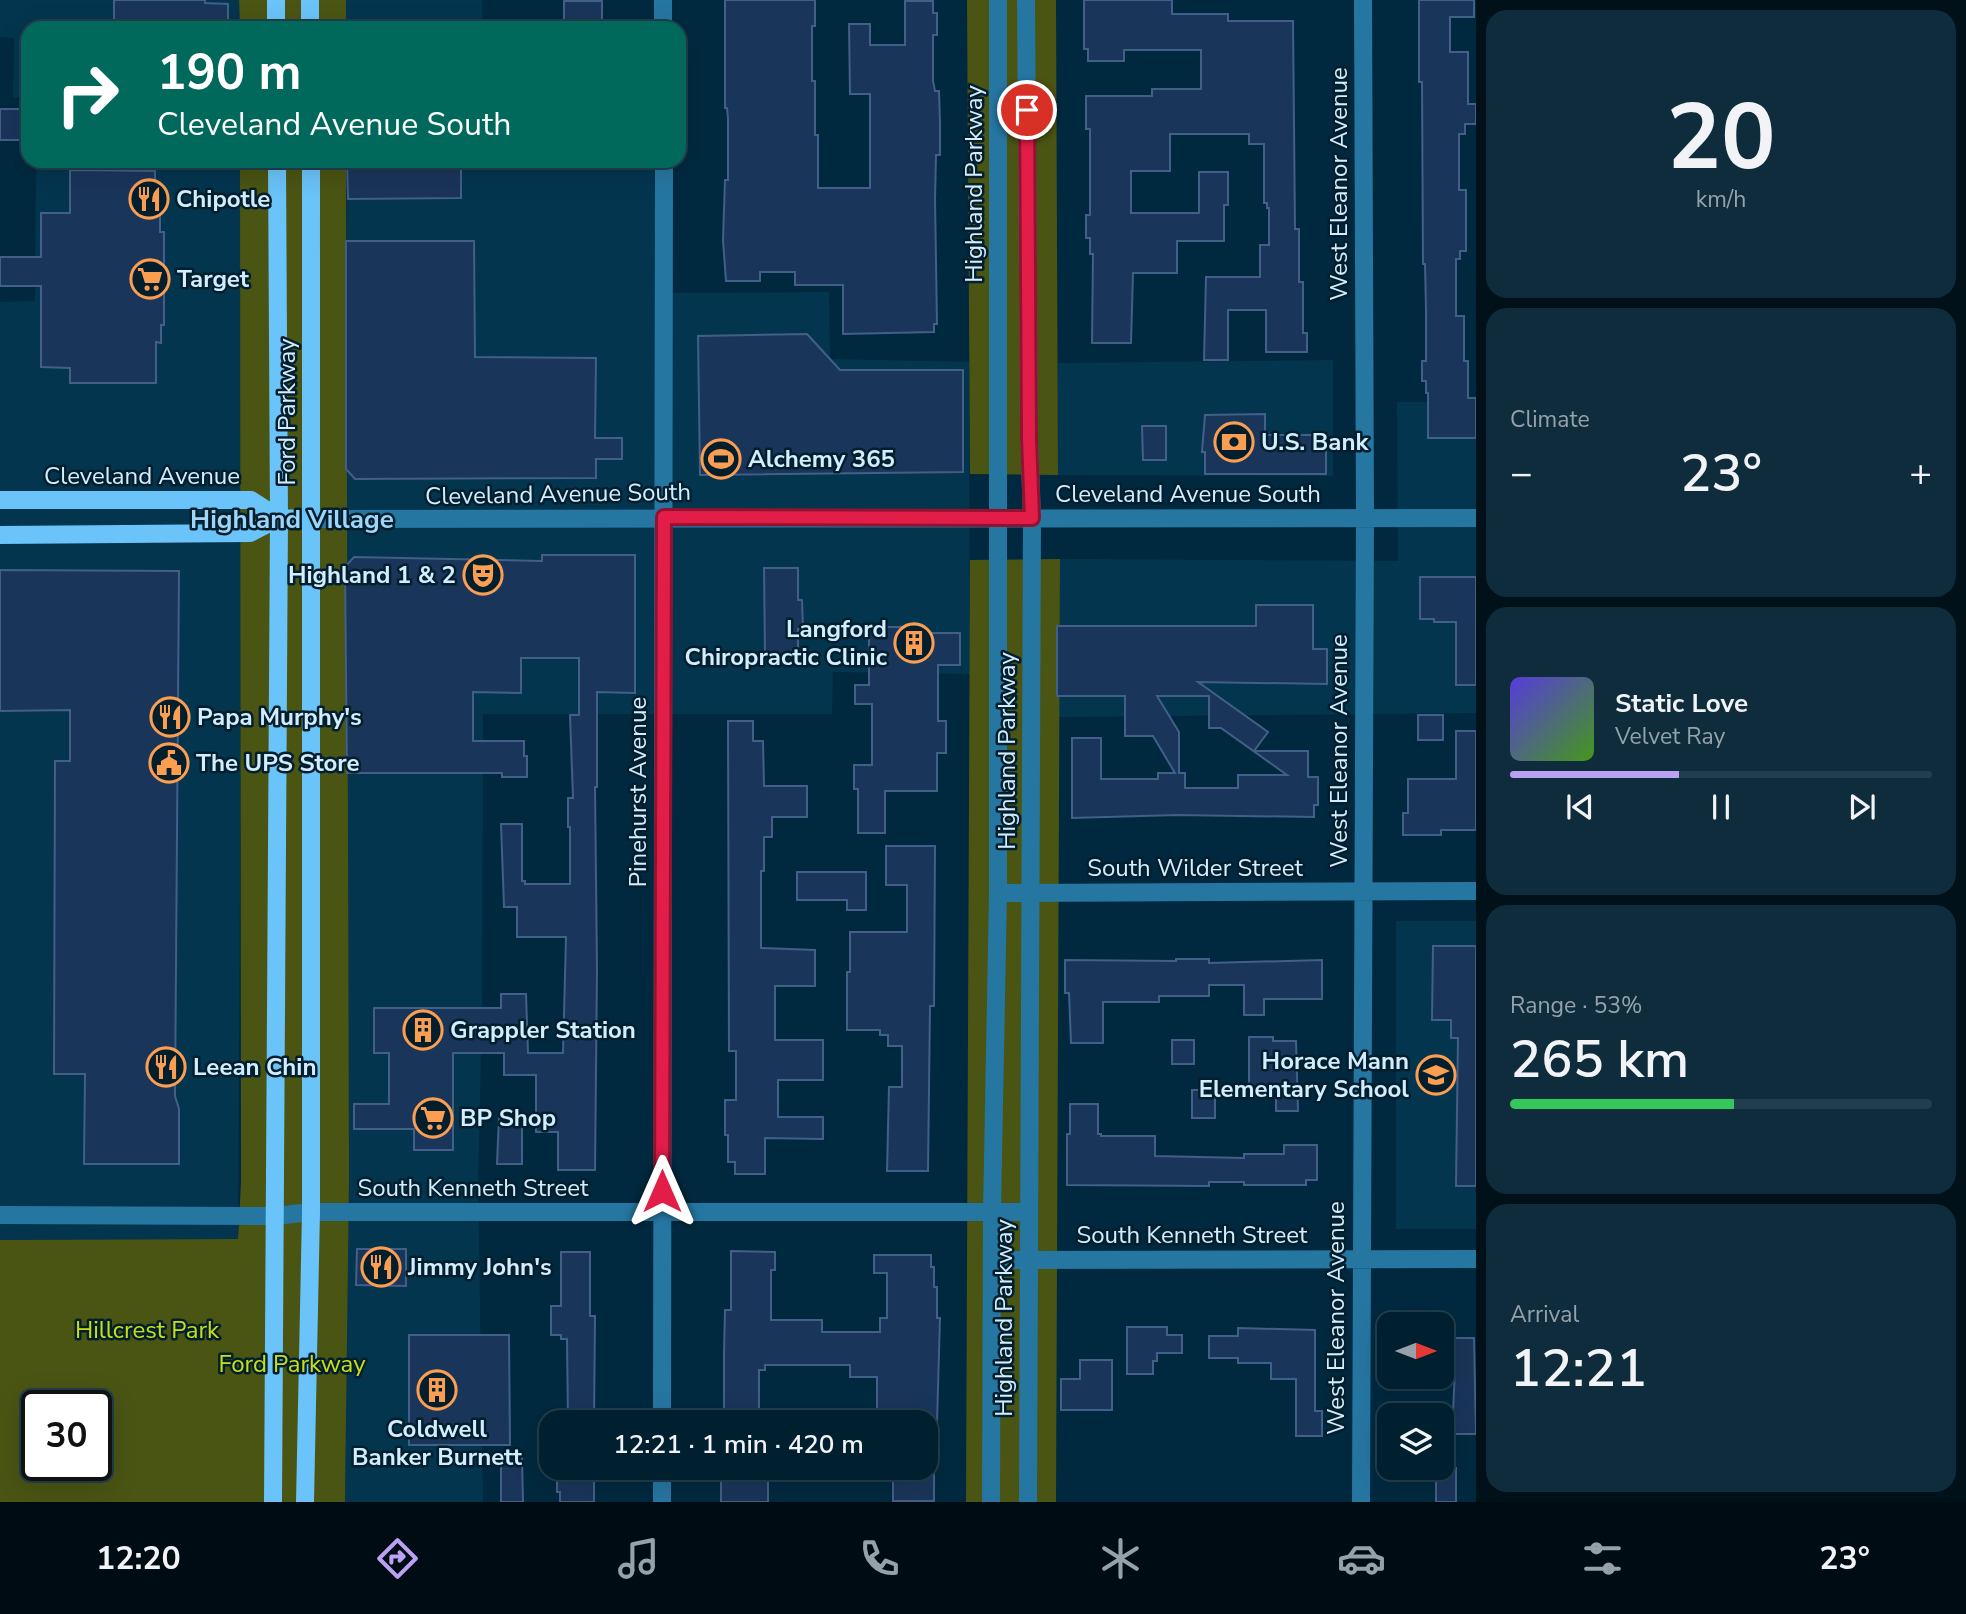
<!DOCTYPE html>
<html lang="en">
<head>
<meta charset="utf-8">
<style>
  :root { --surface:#001f2f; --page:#0e2c3b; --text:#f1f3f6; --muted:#95a2aa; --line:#223d4b; --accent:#bca0f2 }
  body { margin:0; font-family:"Nunito Sans",sans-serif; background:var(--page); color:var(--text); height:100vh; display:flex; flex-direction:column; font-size:26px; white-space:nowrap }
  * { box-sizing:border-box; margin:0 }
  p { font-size:23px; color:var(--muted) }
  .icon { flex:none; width:38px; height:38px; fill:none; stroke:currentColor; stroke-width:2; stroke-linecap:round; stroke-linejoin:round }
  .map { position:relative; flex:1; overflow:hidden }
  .panel { display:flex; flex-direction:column; gap:10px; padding:10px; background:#00111a; width:490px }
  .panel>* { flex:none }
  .banner { position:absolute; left:21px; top:21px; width:665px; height:147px; border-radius:21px; box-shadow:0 7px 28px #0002,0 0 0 2px var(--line); background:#00695c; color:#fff; overflow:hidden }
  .needle { width:46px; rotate:90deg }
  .fabs { position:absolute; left:1377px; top:1312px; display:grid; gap:14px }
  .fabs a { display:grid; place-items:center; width:77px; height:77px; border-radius:14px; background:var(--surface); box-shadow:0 7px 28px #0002,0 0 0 2px var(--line); font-size:35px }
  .speed { position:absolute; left:21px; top:1390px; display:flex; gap:14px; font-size:35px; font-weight:700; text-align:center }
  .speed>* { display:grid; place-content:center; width:91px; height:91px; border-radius:50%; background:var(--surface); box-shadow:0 7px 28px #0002,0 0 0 2px var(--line); line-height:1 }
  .speed .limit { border:4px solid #111; border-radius:10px; background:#fff; color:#111 }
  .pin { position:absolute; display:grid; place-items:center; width:60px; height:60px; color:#fff; margin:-30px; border:4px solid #fff; border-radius:50%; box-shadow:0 2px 7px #0007 }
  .me { position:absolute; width:77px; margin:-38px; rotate:0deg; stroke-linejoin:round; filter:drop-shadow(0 0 5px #0008) }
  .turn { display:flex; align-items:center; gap:24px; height:147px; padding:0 21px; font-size:32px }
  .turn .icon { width:91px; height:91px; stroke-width:2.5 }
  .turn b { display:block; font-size:49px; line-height:60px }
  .big { font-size:52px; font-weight:600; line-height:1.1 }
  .panel .widget { flex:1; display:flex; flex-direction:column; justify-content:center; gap:10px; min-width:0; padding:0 24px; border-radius:21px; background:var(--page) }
  .panel .dial { align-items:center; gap:0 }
  .dial b { font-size:91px; line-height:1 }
  .song { display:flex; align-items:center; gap:21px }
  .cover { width:84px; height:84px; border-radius:10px; background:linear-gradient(135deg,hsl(250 70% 55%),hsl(100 70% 35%)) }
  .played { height:7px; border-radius:4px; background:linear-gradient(90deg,var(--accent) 40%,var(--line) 40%) }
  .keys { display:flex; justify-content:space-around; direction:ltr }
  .heat { display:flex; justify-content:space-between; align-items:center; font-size:38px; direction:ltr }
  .charge { height:10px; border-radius:5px; background:linear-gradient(90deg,#34c759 53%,var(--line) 0) }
  .trip { position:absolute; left:539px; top:1410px; width:399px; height:70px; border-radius:21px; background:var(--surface); box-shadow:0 7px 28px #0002,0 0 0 2px var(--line); font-weight:600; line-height:70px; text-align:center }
  .dock { display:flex; height:112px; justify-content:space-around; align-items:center; background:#000c13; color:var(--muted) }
  .dock .icon { width:49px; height:49px }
  .dock .on { color:var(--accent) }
  .dock b { font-size:32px; color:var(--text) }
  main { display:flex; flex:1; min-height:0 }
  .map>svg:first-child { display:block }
  .built { fill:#04354f }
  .green { fill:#4a5413; fill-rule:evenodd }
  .building { fill:#1a355a; stroke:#425f87; stroke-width:2; fill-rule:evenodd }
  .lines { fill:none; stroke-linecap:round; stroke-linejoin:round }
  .minor { stroke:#2676a2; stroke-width:18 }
  .major { stroke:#6ac3f9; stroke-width:18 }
  .route-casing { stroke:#92132f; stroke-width:18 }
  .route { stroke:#e11d48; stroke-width:12 }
  .labels { text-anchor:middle; stroke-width:5; stroke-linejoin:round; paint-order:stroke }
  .street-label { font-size:24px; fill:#d2edff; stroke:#031f2e }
  .poi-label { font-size:24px; font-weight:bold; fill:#d2edff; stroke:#031f2e; text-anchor:start }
  .park-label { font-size:24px; fill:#c8e013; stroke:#031f2e }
  .neighbourhood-label { font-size:26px; font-weight:bold; fill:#9fd5f9; stroke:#031f2e }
</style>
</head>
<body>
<main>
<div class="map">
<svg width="1476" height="1502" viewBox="0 0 1476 1502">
  <rect width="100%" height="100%" fill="#00293f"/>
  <path class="built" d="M0,0H239L240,28H28V97L13,98L14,38L0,37Z
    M346,0H482V28H346Z
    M36,161H240L242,522L238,1239L0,1240V302L35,301Z
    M347,161H482L483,166L662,165L661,293L829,292L830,359L969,362L970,674L833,672L832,714H483L482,1010L478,1181L483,1502H345L347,1289Z
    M1333,360V476L1058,475V363Z
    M1397,402H1476V713L1059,717L1060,559L1398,561Z
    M1396,921H1476V1229H1396Z"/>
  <path class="green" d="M239,0H346V28H240Z
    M967,0H1056L1058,475L970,474Z
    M240,161H346L349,1177L345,1502H0V1240L238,1239L241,1183ZM37,1405H96V1465H37Z
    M1060,559L1056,1502H966L970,560Z"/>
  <path class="building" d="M114,0H205V3L228,4V28H114Z
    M725,0H815V26H812V81H815V135H818V188H870V94H850L849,24H870V45H905V1H933V13H937V35H933V81L935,91H939L940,123V155H936L935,199L937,324H934V332L843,334V285H795V272H760V281H726L723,240L725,180H728V119L727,108H725Z
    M1084,0H1172V14H1228V21H1293L1295,229H1299V282H1303V333H1307V352H1266V310H1228V360H1204L1206,277H1260V245H1269V208H1267V203H1264V144H1249V134H1170V171H1131V213H1199V172H1228V205H1224V241H1177V273H1133L1131,343H1092L1093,254H1090V238H1086V215H1090V129H1086V96H1152V89H1201V50H1124V61H1088V49H1084Z
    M1419,0H1474V17H1450V52H1468V104H1476V124H1465V134H1459V190H1466V251H1460V259H1456V316H1464V361H1468V398H1476V438H1428V393H1426V381H1422V361H1426V309L1425,264H1423L1422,82H1419Z
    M564,1H602V23H598V28H564Z
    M0,109H25V140H0Z
    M347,161H461V198L348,199Z
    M70,170L155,171V212H160V232H164V325H161V343L156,342V383H70V368L41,367V286H0V257H41V213H70Z
    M346,241H474L475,357L596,358L595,438H622V459H596V478L355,479L346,469Z
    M807,334L840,370H963V472L700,475L698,336Z
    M1265,414V435H1326V474H1205V452H1202L1205,415Z
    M1142,426H1166V460H1143Z
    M542,555H635V693L597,692V787H595L597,969L595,1170H558V1132H536V1075H504V1053H453V1150H414V1129H354V1104H389V1053H374V1008H501V994H526L528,1053H563L566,937H517V907H504L501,824H522V881H525V884H570V827H568V798H573L570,715H579V658H521V693L473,692V741H524V756H527V777H502V773H347L345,567L354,557L542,561Z
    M764,568H798V600H802L803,629H798V655H765Z
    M0,570L179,571L175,1096L179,1109V1164H84L85,1074H54L55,761H70V710L0,711Z
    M1420,577H1476V685H1456V622H1434V619H1420Z
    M1256,605H1313V649H1327V684L1198,682L1268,732L1254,751H1308V777H1318V805H1314V817L1177,815L1072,818V738H1101V779H1158V773H1175L1153,736H1125V696H1057V626H1256ZM1157,696H1209V728H1221L1287,775H1238V788H1185V773H1179V732Z
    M869,627H914V633H960V665H938V721H946V753H937V791H885V833H858V789H854V765H872V704H855V685H869Z
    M1418,715H1443V740H1418Z
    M728,721H753V741H763L764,786H807V817H772V837H764V871H761V948L815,950V986H775V1040H823V1080H778V1117H823V1139L765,1138V1174H735V1162H728V1135H725V1100H736V1051H729Z
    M1456,731H1476V830H1441V835H1403V813H1408V779H1456Z
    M886,846H935L934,1006H930L928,1171H887L889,1087H902V1046H888V1035H880V1030H847V972H850V932H907V885H886Z
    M797,872H866V910H847V900H797Z
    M1433,946H1476V1186H1456L1458,1038H1451V1020H1432Z
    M1176,959H1209V963L1322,960V999H1264V1015H1244V985H1209V996H1159V1002H1103V1043H1071L1069,993H1065V960L1176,961Z
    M1249,1037H1273V1041H1296L1298,1111H1276V1097H1249Z
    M1172,1040H1194V1064H1172Z
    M1192,1090H1215V1118H1192Z
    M1070,1104H1098V1134H1101V1136H1155V1156L1244,1158V1154H1284V1145H1317V1180H1306V1185H1244V1182H1209V1186L1067,1185V1134H1070Z
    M499,1118H522V1164H497Z
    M357,1249H406V1286L356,1285Z
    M731,1251L775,1252V1270H771V1320H822V1332H880V1318H887V1273H874V1255H931V1267H934V1287H937V1318H940L937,1423H877V1377H850V1365H765V1370H759V1423H728V1415H724V1352L725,1310H731Z
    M561,1252H590V1316H595L594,1423H568L567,1339H561V1335H551V1306H561Z
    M1127,1327H1167V1335H1182V1353H1157V1361H1153V1374H1127Z
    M1238,1328L1315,1330V1411H1322V1436H1296V1379H1271V1363H1238V1358H1209V1336H1238Z
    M409,1335H509L510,1445H409Z
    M1452,1338H1474L1476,1434H1452L1455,1369H1442V1343H1452Z
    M1080,1360H1112V1410H1061V1379H1080Z
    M501,1456H522L523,1502H501Z
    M557,1468H594V1502H560V1492H557Z
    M721,1468H768V1502H721Z
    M1436,1468H1456V1502H1436Z
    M893,1469H934V1501H893Z"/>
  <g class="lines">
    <path class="minor" d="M663,0V28
      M1026,0L1029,438L1032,518L1028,1502
      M312,519L1476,518
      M998,893L1476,891
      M0,1215L275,1216L311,1212H1029
      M992,1260L1476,1259
      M662,1423L664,161
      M662,1468V1502
      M991,1502L992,1212L998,893V0
      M1361,1502L1365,518L1363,0"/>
    <path class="major" d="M276,0V28
      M310,0V28
      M0,500H251L279,518
      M0,535L250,533L279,518L312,519
      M273,1502L279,518L277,161
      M305,1502L311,1212V161"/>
  </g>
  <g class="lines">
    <g class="route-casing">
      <path id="route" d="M662,1191L664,517L1032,518L1029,438L1027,110"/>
    </g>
    <use href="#route" class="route"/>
  </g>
  <defs>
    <g id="restaurant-ring" transform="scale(2.0125)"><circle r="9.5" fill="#031f2e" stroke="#fb9e52" stroke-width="1.5"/><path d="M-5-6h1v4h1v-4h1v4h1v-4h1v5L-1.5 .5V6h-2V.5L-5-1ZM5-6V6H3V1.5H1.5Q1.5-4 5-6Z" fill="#fb9e52"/></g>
    <g id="supermarket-ring" transform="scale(2.0125)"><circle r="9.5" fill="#031f2e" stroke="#fb9e52" stroke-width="1.5"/><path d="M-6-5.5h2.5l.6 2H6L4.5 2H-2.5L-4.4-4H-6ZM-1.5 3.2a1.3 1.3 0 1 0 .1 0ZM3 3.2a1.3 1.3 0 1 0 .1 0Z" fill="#fb9e52"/></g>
    <g id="bank-ring" transform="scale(2.0125)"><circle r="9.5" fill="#031f2e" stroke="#fb9e52" stroke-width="1.5"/><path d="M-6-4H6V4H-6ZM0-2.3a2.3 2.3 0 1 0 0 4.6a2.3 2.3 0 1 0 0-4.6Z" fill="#fb9e52"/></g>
    <g id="stadium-ring" transform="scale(2.0125)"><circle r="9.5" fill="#031f2e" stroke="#fb9e52" stroke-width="1.5"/><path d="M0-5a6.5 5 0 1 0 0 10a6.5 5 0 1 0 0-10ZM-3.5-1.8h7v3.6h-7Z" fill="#fb9e52"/></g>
    <g id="theatre-ring" transform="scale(2.0125)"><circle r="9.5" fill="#031f2e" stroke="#fb9e52" stroke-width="1.5"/><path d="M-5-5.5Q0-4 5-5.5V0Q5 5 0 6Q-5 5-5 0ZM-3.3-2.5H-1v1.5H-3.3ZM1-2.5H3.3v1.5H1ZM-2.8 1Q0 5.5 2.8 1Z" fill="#fb9e52"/></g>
    <g id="building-ring" transform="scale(2.0125)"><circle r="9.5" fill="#031f2e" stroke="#fb9e52" stroke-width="1.5"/><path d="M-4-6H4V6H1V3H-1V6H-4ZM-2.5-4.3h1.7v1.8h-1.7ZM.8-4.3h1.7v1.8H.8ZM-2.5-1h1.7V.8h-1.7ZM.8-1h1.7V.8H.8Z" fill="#fb9e52"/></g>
    <g id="civic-ring" transform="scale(2.0125)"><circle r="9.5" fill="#031f2e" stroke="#fb9e52" stroke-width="1.5"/><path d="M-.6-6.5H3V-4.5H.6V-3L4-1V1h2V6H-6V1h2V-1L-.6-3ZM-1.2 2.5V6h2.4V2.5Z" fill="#fb9e52"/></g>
    <g id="school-ring" transform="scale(2.0125)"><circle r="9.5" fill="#031f2e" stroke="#fb9e52" stroke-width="1.5"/><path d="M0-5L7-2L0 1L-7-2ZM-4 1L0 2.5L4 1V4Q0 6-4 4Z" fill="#fb9e52"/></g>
  </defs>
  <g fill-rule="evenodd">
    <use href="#restaurant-ring" x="149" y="199"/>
    <use href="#supermarket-ring" x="150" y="279"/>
    <use href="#bank-ring" x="1234" y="442"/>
    <use href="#stadium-ring" x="721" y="459"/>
    <use href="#theatre-ring" x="483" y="575"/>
    <use href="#building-ring" x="914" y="643"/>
    <use href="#restaurant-ring" x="170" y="717"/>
    <use href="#civic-ring" x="169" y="763"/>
    <use href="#building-ring" x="423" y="1030"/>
    <use href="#restaurant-ring" x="166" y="1067"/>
    <use href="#school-ring" x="1436" y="1075"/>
    <use href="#supermarket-ring" x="433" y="1118"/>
    <use href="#restaurant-ring" x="381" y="1267"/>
    <use href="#building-ring" x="437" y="1390"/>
  </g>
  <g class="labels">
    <g class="street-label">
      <text transform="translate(974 184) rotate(-90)" y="8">Highland Parkway</text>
      <text transform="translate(1339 184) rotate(-90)" y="8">West Eleanor Avenue</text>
      <text transform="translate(287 412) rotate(-90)" y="8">Ford Parkway</text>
      <text x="142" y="484">Cleveland Avenue</text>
      <text transform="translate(558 494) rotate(-1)" y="8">Cleveland Avenue South</text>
      <text x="1188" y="502">Cleveland Avenue South</text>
      <text transform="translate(1007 751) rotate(-90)" y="8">Highland Parkway</text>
      <text transform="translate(1339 751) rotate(-90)" y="8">West Eleanor Avenue</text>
      <text transform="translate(638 792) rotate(-90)" y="8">Pinehurst Avenue</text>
      <text x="1195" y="876">South Wilder Street</text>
      <text x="473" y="1196">South Kenneth Street</text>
      <text x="1192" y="1243">South Kenneth Street</text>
      <text transform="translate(1004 1318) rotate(-90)" y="8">Highland Parkway</text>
      <text transform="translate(1336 1318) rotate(-90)" y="8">West Eleanor Avenue</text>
    </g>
    <g class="poi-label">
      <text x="176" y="207">Chipotle</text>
      <text x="177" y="287">Target</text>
      <text x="1261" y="450">U.S. Bank</text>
      <text x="748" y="467">Alchemy 365</text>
      <text x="456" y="583" text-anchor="end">Highland 1 &amp; 2</text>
      <text x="887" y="637" text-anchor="end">Langford<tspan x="887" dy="28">Chiropractic Clinic</tspan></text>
      <text x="197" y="725">Papa Murphy's</text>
      <text x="196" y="771">The UPS Store</text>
      <text x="450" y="1038">Grappler Station</text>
      <text x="1409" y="1069" text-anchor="end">Horace Mann<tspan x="1409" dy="28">Elementary School</tspan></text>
      <text x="193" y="1075">Leean Chin</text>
      <text x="460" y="1126">BP Shop</text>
      <text x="408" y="1275">Jimmy John's</text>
      <text x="437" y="1437" text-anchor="middle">Coldwell<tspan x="437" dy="28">Banker Burnett</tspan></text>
    </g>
    <g class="park-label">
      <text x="147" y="1338">Hillcrest Park</text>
      <text x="292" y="1372">Ford Parkway</text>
    </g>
    <g class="neighbourhood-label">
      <text x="292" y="528">Highland Village</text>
    </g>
  </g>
</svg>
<div class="fabs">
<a><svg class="needle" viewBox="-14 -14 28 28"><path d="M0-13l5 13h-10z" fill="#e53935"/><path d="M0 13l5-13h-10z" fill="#95a2aa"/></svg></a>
<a><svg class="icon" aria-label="layers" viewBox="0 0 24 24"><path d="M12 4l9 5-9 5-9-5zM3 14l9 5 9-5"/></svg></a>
</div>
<div class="speed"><div class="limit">30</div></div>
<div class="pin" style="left:1027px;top:110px;background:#d93025"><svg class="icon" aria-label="arrive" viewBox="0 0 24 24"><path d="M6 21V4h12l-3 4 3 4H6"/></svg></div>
<svg class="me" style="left:662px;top:1191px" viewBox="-20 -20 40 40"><path d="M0-17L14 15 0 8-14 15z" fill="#e11d48" stroke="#fff" stroke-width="4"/></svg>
<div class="trip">12:21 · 1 min · 420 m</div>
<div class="banner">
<div class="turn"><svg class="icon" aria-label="right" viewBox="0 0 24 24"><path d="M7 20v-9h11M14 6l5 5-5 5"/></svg><div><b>190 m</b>Cleveland Avenue South</div></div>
</div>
</div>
<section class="panel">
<div class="widget dial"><b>20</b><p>km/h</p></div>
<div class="widget"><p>Climate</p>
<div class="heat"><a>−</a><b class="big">23°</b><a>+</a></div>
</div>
<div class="widget">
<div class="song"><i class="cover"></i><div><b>Static Love</b><p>Velvet Ray</p></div></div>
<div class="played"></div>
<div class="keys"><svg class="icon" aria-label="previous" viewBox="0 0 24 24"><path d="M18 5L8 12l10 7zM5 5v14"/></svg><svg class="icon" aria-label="pause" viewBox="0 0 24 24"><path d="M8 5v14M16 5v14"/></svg><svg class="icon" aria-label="next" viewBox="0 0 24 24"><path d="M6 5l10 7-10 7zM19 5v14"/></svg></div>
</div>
<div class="widget"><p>Range · 53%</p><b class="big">265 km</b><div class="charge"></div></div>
<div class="widget"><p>Arrival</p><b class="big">12:21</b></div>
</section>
</main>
<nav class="dock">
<b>12:20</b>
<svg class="icon on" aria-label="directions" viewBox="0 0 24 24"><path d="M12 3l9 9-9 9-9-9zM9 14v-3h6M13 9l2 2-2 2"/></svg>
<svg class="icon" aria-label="music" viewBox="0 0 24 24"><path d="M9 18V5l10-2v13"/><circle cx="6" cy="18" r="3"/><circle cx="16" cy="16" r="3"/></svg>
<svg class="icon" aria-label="phone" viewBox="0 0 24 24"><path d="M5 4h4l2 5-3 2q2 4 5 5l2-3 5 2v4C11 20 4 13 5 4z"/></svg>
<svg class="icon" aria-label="climate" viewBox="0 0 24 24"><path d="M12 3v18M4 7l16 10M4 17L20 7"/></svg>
<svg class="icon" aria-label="car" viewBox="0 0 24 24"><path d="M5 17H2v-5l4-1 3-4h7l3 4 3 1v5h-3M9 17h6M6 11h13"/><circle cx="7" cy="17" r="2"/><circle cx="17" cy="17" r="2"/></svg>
<svg class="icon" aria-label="filters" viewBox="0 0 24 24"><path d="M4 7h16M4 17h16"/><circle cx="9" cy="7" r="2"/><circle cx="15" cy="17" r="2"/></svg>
<b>23°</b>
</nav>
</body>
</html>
